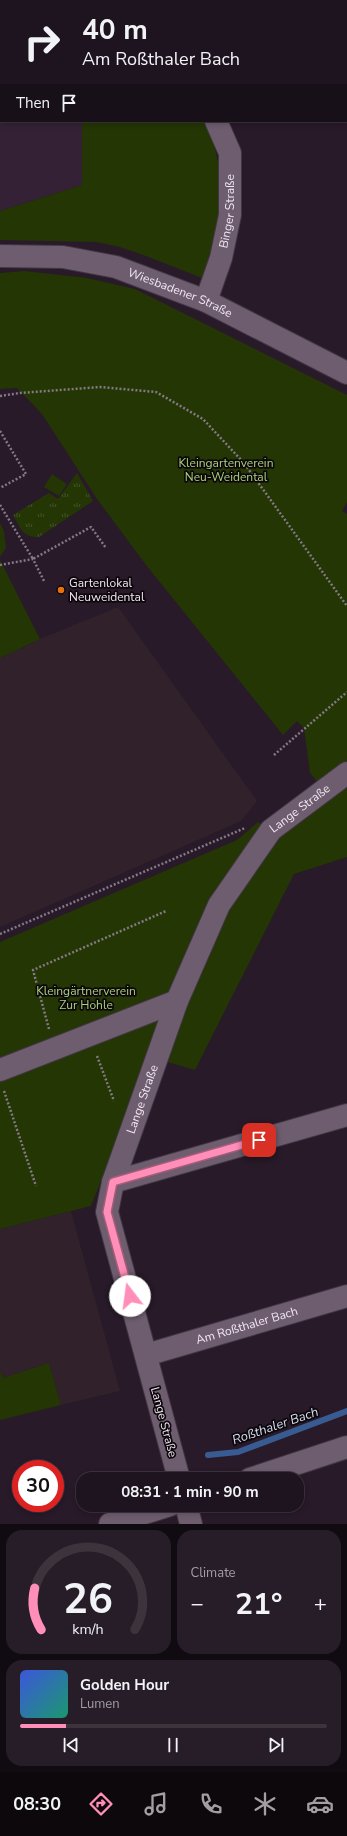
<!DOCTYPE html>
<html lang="en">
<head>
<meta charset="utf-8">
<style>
  :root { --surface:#1e141f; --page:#261d28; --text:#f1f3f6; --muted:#a19ea4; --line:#3c333d; --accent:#ff8eb9 }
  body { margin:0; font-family:"Nunito Sans",sans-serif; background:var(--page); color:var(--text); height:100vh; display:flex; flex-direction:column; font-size:15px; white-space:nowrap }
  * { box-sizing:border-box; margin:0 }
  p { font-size:13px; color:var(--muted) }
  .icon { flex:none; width:22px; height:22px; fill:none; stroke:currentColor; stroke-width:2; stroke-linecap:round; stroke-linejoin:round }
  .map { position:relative; height:1524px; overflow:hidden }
  .side { display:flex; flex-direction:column; gap:6px; padding:6px; background:#100b11; flex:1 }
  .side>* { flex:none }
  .guide { position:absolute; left:0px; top:0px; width:347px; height:122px; box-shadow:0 2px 6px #0003,0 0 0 1px var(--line); background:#1e141f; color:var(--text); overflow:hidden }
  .speed { position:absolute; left:12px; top:1460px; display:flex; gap:8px; font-size:20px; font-weight:700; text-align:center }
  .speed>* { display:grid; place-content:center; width:52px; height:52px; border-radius:50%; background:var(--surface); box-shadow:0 2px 6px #0003,0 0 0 1px var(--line); line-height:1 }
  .speed .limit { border:6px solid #d22; background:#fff; color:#111 }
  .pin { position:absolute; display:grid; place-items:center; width:34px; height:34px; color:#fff; margin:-17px; border-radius:8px; box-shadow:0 2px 6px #0006 }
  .me { position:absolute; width:44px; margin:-22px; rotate:345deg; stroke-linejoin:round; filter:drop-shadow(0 0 3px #0008) }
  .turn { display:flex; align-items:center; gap:14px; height:84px; padding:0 16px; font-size:18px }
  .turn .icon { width:52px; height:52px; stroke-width:2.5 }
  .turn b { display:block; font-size:28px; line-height:34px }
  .then { display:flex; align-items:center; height:38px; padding:0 16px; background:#0003; gap:8px; font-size:15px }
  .big { font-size:30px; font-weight:700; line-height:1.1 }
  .side .tile { flex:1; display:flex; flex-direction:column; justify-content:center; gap:6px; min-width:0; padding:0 14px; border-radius:16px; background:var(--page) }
  .side .dial { align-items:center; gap:0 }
  .dial svg { height:104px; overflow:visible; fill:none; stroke:var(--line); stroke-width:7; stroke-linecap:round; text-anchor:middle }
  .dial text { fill:var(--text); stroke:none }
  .song { display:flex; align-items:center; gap:12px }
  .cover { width:48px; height:48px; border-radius:6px; background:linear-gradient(135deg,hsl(230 70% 55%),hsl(160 70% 35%)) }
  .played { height:4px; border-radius:2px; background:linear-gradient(90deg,var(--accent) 15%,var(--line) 15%) }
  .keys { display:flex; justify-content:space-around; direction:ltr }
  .heat { display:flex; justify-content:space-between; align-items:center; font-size:22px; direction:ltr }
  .side .tiles { flex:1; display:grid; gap:6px; grid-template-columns:1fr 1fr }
  .tile:last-child { grid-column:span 2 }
  .trip { position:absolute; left:76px; top:1472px; width:228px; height:40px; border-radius:16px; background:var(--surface); box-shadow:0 2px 6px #0003,0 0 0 1px var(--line); font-weight:700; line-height:40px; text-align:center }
  .dock { display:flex; height:64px; justify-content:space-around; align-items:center; background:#0c080c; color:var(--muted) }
  .dock .icon { width:28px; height:28px }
  .dock .on { color:var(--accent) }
  .dock b { font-size:18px; color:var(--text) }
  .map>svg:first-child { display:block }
  .built { fill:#342135 }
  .industrial { fill:#31212a }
  .green { fill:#233604 }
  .park { fill:url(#park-tufts) }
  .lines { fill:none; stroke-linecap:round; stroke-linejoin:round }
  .stream { stroke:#385c92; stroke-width:6 }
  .minor-casing { stroke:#413642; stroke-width:24 }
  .path { stroke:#857985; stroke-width:2.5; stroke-dasharray:2 2; stroke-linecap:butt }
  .minor { stroke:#6e5d6f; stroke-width:22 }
  .route-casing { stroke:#a65c78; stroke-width:10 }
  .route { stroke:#ff8eb9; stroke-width:7 }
  .food-dot { fill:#e8710a; stroke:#0d070d; stroke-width:1.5 }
  .labels { text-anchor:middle; stroke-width:3.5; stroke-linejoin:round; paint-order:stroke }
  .street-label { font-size:12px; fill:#f0e6f0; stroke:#0d070d }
  .park-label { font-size:12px; fill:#a8d277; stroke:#0d070d }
  .poi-label { font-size:12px; fill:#f0e6f0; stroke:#0d070d; text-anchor:start }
  .water-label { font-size:13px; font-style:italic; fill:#d4dfef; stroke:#0d070d }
</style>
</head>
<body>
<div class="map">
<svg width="347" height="1524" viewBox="0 0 347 1524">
  <defs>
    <pattern id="park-tufts" width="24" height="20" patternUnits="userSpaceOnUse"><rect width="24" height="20" fill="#233604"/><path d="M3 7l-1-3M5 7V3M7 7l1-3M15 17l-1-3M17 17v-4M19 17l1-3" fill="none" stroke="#435329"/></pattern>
  </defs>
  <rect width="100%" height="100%" fill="#281a29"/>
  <path class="built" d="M0,0H82L1,1V121H82V185L0,211Z"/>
  <path class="industrial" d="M118,607L257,801L241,821L0,927V658L40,639Z
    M71,1211L120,1391L61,1405L49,1363L3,1378L0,1370V1229Z"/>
  <path class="green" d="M82,121H204L214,145L220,171V229L202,278L146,256L120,247L96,242L0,240V211L82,185Z
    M24,271L87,278L135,289L347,395V502L342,511L347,514V857L294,874L195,1070L164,1061L152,1053L91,1206L0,1229V942L237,840L258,822L271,830L324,790L310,773L304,728L297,721L283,735L146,565L97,499L42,414L17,388L0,389V273Z
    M52,474L67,484L59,496L44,487Z
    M0,523L4,531L6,548L0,557Z
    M0,560L40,639L0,658Z
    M49,1363L61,1405L0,1420V1370L3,1378Z"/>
  <path class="park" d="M77,473L93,501L39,537C22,537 21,529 13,515L49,493L58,499Z"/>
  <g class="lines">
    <path class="stream" d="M208,1455L238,1452L347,1411"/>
    <g class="minor-casing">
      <g id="minor">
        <path d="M166,0V1"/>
        <path id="s1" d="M0,256L63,257L116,267L206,301L347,373"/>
        <path id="s2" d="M206,301L221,258L230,215V153L216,121"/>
        <path d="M0,1070L177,1001"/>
        <path d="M113,1182L347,1115"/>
        <path id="s3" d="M146,1355L347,1296"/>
        <path id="s4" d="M179,1479L107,1212L113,1182L177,1001L219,905L271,830L347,773"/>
        <path d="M250,1479L347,1447"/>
        <path d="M186,1505L191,1524"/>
        <path d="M110,1524L170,1505"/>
      </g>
    </g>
    <path class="path" d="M0,396L20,393L100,387L156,392L203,419L244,463L347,606
      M0,431L26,474L0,488
      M0,505L33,559L91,527L106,548
      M0,565L33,559L44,581
      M274,755L347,692
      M0,934L245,828
      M49,1029L33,970L166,911
      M97,1056L114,1101
      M4,1091L36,1186"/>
    <use href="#minor" class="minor"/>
  </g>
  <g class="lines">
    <g class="route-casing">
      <path id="route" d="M130,1296L107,1212L113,1182L259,1140"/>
    </g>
    <use href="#route" class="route"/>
  </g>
  <circle class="food-dot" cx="61" cy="590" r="4"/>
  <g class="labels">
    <g class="street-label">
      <text dy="4" stroke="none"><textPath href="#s2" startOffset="93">Binger Straße</textPath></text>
      <text dy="4" stroke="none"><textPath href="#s1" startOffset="186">Wiesbadener Straße</textPath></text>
      <text dy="4" stroke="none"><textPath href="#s4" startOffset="731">Lange Straße</textPath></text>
      <text dy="4" stroke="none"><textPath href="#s4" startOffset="395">Lange Straße</textPath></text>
      <text dy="4" stroke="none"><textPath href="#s3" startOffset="105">Am Roßthaler Bach</textPath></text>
      <text transform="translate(164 1422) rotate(75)" y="4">Lange Straße</text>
    </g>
    <g class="park-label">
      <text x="226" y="467">Kleingartenverein<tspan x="226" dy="14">Neu-Weidental</tspan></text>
      <text x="86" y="995">Kleingärtnerverein<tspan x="86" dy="14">Zur Hohle</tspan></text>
    </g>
    <g class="poi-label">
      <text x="69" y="587">Gartenlokal<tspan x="69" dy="14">Neuweidental</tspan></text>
    </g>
    <g class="water-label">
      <text transform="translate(275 1425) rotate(-19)" y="5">Roßthaler Bach</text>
    </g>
  </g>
</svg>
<div class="speed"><div class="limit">30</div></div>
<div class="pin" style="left:259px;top:1140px;background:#d93025"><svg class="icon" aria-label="arrive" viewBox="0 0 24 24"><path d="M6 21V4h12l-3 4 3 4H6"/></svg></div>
<svg class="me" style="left:130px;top:1296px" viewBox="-20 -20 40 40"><circle r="19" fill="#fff"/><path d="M0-13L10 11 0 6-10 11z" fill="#ff8eb9"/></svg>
<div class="trip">08:31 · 1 min · 90 m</div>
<div class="guide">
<div class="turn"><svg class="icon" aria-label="right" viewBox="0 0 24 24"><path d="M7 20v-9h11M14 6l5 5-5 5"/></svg><div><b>40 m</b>Am Roßthaler Bach</div></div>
<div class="then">Then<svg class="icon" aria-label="arrive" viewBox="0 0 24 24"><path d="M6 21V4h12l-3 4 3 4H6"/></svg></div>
</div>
</div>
<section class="side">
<div class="tiles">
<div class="tile dial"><svg viewBox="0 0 100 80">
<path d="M14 69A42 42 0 1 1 86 69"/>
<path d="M14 69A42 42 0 0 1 9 37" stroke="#ff8eb9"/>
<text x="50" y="56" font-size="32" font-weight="700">26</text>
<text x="50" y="72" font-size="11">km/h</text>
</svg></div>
<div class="tile"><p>Climate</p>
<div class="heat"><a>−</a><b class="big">21°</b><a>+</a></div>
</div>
<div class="tile">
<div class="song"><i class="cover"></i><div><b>Golden Hour</b><p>Lumen</p></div></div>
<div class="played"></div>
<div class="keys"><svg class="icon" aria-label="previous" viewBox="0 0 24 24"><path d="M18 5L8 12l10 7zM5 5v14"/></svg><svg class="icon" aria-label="pause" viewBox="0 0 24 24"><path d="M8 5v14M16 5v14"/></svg><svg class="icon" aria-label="next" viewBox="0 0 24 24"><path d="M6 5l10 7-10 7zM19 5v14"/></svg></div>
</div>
</div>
</section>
<nav class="dock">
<b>08:30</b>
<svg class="icon on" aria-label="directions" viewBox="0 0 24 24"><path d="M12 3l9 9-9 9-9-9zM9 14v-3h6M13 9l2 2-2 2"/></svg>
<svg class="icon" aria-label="music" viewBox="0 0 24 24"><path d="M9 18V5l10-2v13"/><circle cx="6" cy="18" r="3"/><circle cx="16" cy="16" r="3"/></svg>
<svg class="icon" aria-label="phone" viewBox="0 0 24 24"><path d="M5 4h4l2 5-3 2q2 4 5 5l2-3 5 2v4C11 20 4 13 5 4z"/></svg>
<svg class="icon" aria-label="climate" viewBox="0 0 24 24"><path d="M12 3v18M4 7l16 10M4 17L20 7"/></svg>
<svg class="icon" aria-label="car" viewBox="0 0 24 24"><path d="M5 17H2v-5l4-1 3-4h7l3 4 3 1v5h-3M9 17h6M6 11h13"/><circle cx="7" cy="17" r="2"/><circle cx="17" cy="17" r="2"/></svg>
</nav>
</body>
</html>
